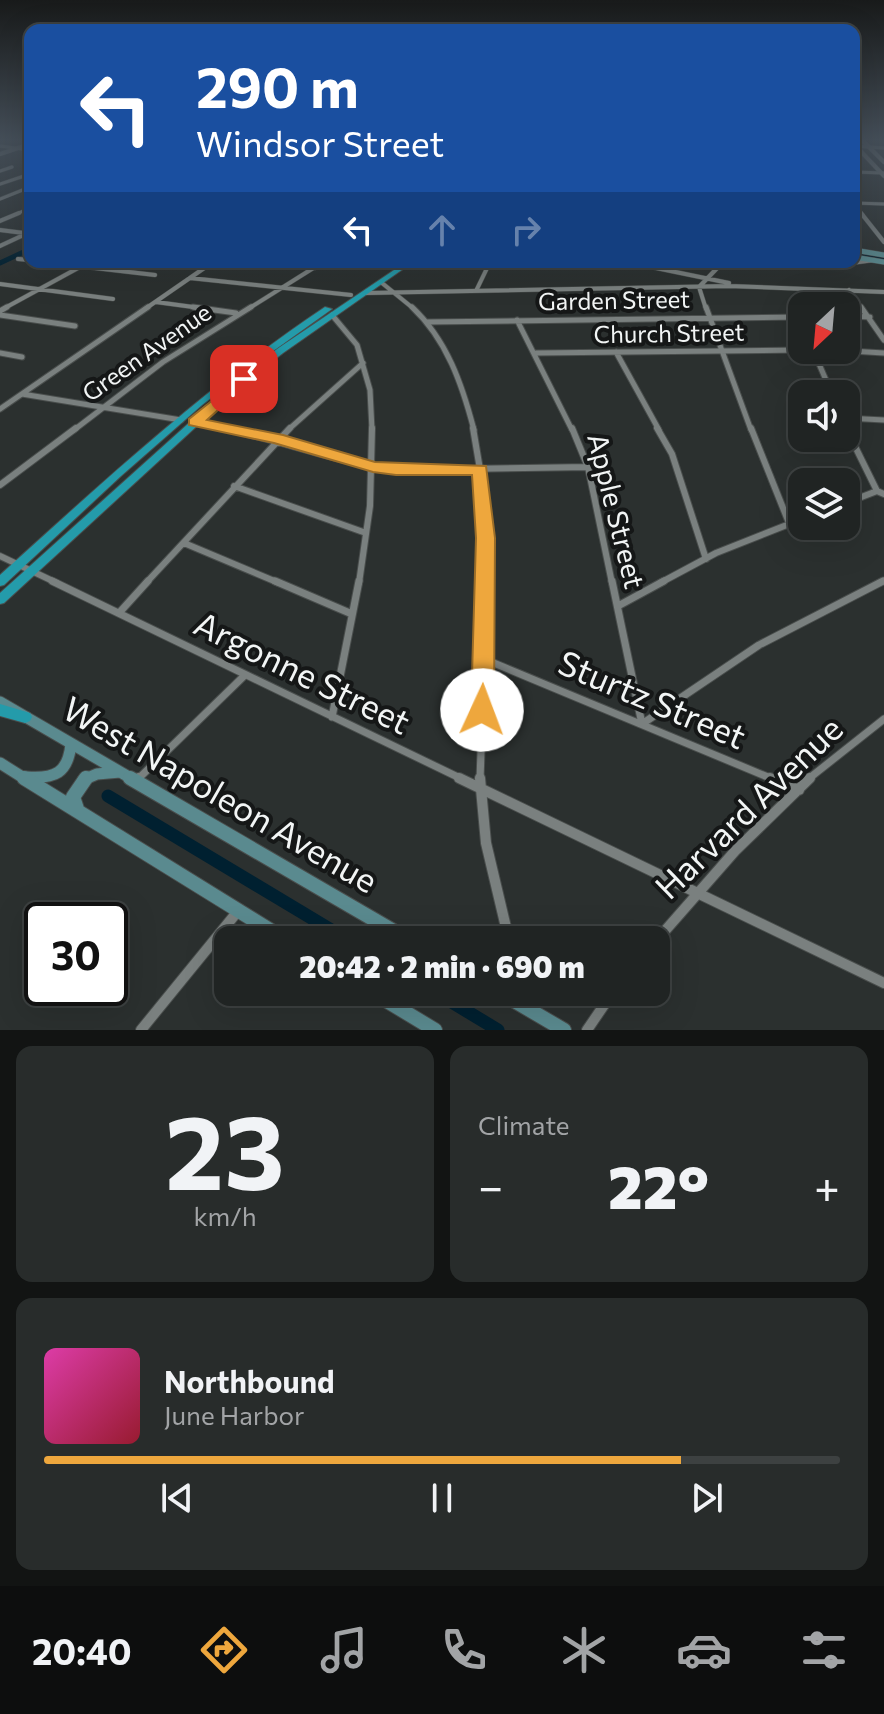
<!DOCTYPE html>
<html lang="en">
<head>
<meta charset="utf-8">
<style>
  :root { --surface:#202423; --page:#282c2b; --text:#f1f3f6; --muted:#a2a4a6; --line:#3d4141; --accent:#eea73d }
  body { margin:0; font-family:Commissioner,sans-serif; background:var(--page); color:var(--text); height:100vh; display:flex; flex-direction:column; font-size:30px; white-space:nowrap }
  * { box-sizing:border-box; margin:0 }
  p { font-size:26px; color:var(--muted) }
  .icon { flex:none; width:44px; height:44px; fill:none; stroke:currentColor; stroke-width:2; stroke-linecap:round; stroke-linejoin:round }
  .map { position:relative; height:1030px; overflow:hidden }
  .side { display:flex; flex-direction:column; gap:16px; padding:16px; background:#121413; flex:1 }
  .side>* { flex:none }
  .banner { position:absolute; left:24px; top:24px; width:836px; height:244px; border-radius:16px; box-shadow:0 8px 32px #0002,0 0 0 2px var(--line); background:#1a4fa0; color:#fff; overflow:hidden }
  .needle { width:52px; rotate:206deg }
  .buttons { position:absolute; left:788px; top:292px; display:grid; gap:16px }
  .buttons a { display:grid; place-items:center; width:72px; height:72px; border-radius:16px; background:var(--surface); box-shadow:0 8px 32px #0002,0 0 0 2px var(--line); font-size:40px }
  .speed { position:absolute; left:24px; top:902px; display:flex; gap:16px; font-size:40px; font-weight:700; text-align:center }
  .speed>* { display:grid; place-content:center; width:104px; height:104px; border-radius:50%; background:var(--surface); box-shadow:0 8px 32px #0002,0 0 0 2px var(--line); line-height:1 }
  .speed .limit { border:4px solid #111; border-radius:12px; background:#fff; color:#111 }
  .pin { position:absolute; display:grid; place-items:center; width:68px; height:68px; color:#fff; margin:-34px; border-radius:16px; box-shadow:0 4px 12px #0006 }
  .me { position:absolute; width:88px; margin:-44px; rotate:2deg; stroke-linejoin:round; filter:drop-shadow(0 0 6px #0008) }
  .turn { display:flex; align-items:center; gap:28px; height:168px; padding:0 40px; font-size:36px }
  .turn .icon { width:104px; height:104px; stroke-width:2.5 }
  .turn b { display:block; font-size:56px; line-height:68px }
  .lanes { display:flex; align-items:center; height:76px; padding:0 40px; background:#0003; justify-content:center; gap:40px; direction:ltr }
  .lanes .off { opacity:.35 }
  .big { font-size:60px; font-weight:800; line-height:1.1 }
  .side .card { flex:1; display:flex; flex-direction:column; justify-content:center; gap:12px; min-width:0; padding:0 28px; border-radius:16px; background:var(--page) }
  .side .dial { align-items:center; gap:0 }
  .dial b { font-size:104px; line-height:1 }
  .song { display:flex; align-items:center; gap:24px }
  .cover { width:96px; height:96px; border-radius:12px; background:linear-gradient(135deg,hsl(320 70% 55%),hsl(350 70% 35%)) }
  .played { height:8px; border-radius:4px; background:linear-gradient(90deg,var(--accent) 80%,var(--line) 80%) }
  .keys { display:flex; justify-content:space-around; direction:ltr }
  .heat { display:flex; justify-content:space-between; align-items:center; font-size:44px; direction:ltr }
  .side .tiles { flex:1; display:grid; gap:16px; grid-template-columns:1fr 1fr }
  .card:last-child { grid-column:span 2 }
  .trip { position:absolute; left:214px; top:926px; width:456px; height:80px; border-radius:16px; background:var(--surface); box-shadow:0 8px 32px #0002,0 0 0 2px var(--line); font-weight:800; line-height:80px; text-align:center }
  .menu { display:flex; height:128px; justify-content:space-around; align-items:center; background:#0d0e0e; color:var(--muted) }
  .menu .icon { width:56px; height:56px }
  .menu .selected { color:var(--accent) }
  .menu b { font-size:36px; color:var(--text) }
  .map>svg:first-child { display:block }
  .lines { fill:none; stroke-linecap:round; stroke-linejoin:round }
  .canal-far1 { stroke:#002030; stroke-width:5 }
  .canal { stroke:#002030; stroke-width:13 }
  .minor-far5-casing { stroke:#494d4c; stroke-width:4 }
  .minor-far4-casing { stroke:#494d4c; stroke-width:5 }
  .minor-far3-casing { stroke:#494d4c; stroke-width:7 }
  .minor-far2-casing { stroke:#494d4c; stroke-width:8 }
  .minor-far1-casing { stroke:#494d4c; stroke-width:9 }
  .minor-casing { stroke:#494d4c; stroke-width:12 }
  .tertiary-casing { stroke:#494d4c; stroke-width:5 }
  .secondary-far2-casing { stroke:#494d4c; stroke-width:6 }
  .secondary-far1-casing { stroke:#494d4c; stroke-width:13 }
  .secondary-casing { stroke:#494d4c; stroke-width:16 }
  .trunk-casing { stroke:#494d4c; stroke-width:2 }
  .minor-far5 { stroke:#7a807f; stroke-width:3 }
  .minor-far4 { stroke:#7a807f; stroke-width:4 }
  .minor-far3 { stroke:#7a807f; stroke-width:5 }
  .minor-far2 { stroke:#7a807f; stroke-width:6 }
  .minor-far1 { stroke:#7a807f; stroke-width:7 }
  .minor { stroke:#7a807f; stroke-width:10 }
  .tertiary { stroke:#7a807f; stroke-width:4 }
  .secondary-far2 { stroke:#5a8a8f; stroke-width:5 }
  .secondary-far1 { stroke:#5a8a8f; stroke-width:11 }
  .secondary { stroke:#5a8a8f; stroke-width:14 }
  .trunk { fill:#249baa; fill-rule:evenodd }
  .route { fill:#eea73d; stroke:#9b6d28; stroke-width:2 }
  .labels { text-anchor:middle; stroke-width:8; stroke-linejoin:round; paint-order:stroke }
  .far-street-label { font-size:24px; fill:#f2f5f5; stroke:#151717 }
  .street-label { font-size:28px; fill:#f2f5f5; stroke:#151717 }
  .near-street-label { font-size:34px; fill:#f2f5f5; stroke:#151717 }
</style>
</head>
<body>
<div class="map">
<svg width="884" height="1030" viewBox="0 0 884 1030">
  <rect width="100%" height="100%" fill="#2b302f"/>
  <g class="lines">
    <path class="canal-far1" d="M854,253L884,258
      M0,263L30,249"/>
    <path class="canal" d="M108,796L348,940
      M435,992L498,1030"/>
    <g class="minor-far5-casing">
      <path id="minor-far5" d="M0,146L30,150
        M854,146L884,148
        M0,171L12,167
        M854,172L884,173
        M0,184L30,174
        M0,199L30,187
        M854,203L884,204
        M854,204L863,215
        M14,215L30,208"/>
    </g>
    <g class="minor-far4-casing">
      <path id="minor-far4" d="M861,213L884,242
        M0,221L19,213
        M0,230L24,233
        M0,246L30,232
        M18,259L30,260
        M43,262L155,275
        M267,262L315,268
        M627,262L729,283
        M763,262L822,267L874,260
        M190,278L351,295
        M382,283L414,309
        M0,284L113,299
        M849,290L862,309
        M476,291L490,262
        M366,293L729,286L884,292
        M156,302L208,309
        M3,309L89,262
        M145,309L213,262
        M248,309L323,262
        M706,309L699,287L723,262"/>
    </g>
    <g class="minor-far3-casing">
      <path id="minor-far3" d="M193,307L236,313
        M412,307C447,340 462,384 474,430
        M706,307L751,430
        M861,307L884,340
        M0,311L7,307
        M0,315L75,326
        M332,315L357,345L370,390L372,430
        M846,316L870,317
        M517,320L572,430
        M426,322L802,317
        M813,350L832,394
        M834,350L884,353
        M616,352L659,430
        M0,353L22,357
        M536,353L802,350
        M22,394L181,420
        M0,409L148,307
        M846,418L884,420
        M195,422L231,430
        M74,430L163,362L251,307
        M288,430L363,363"/>
    </g>
    <g class="minor-far2-casing">
      <path id="minor-far2" d="M222,428C280,440 337,462 396,470L588,467
        M473,428L485,499L487,583
        M572,428L588,467L612,583
        M657,428L672,454L706,559
        M751,428L789,523
        M846,428L877,491
        M0,485L76,428
        M234,486L366,533
        M846,503L877,491L884,494
        M184,543L279,583
        M0,556L57,583
        M146,583L290,428
        M359,583L370,506L372,428
        M660,583L716,553L802,519
        M879,583L884,581"/>
    </g>
    <g class="minor-far1-casing">
      <path id="minor-far1" d="M52,581L464,780
        M275,581L352,614
        M612,581L642,724L759,645L883,581
        M618,606L664,581
        M119,613L148,581
        M484,659L775,780
        M332,717L359,581
        M137,780L245,675
        M480,780L487,581
        M807,780L884,719"/>
    </g>
    <g class="minor-casing">
      <path id="minor" d="M459,778L884,983
        M480,778L486,843L509,940
        M770,778L799,790
        M136,781L139,778
        M656,941L735,851L810,778
        M141,1030L238,911
        M587,1030L613,992"/>
    </g>
    <g class="tertiary-casing">
      <path id="tertiary" d="M862,140L884,162
        M854,144L884,176
        M0,154L30,144"/>
    </g>
    <g class="secondary-far2-casing">
      <path id="secondary-far2" d="M854,250L884,255
        M854,257L884,262"/>
    </g>
    <g class="secondary-far1-casing">
      <path id="secondary-far1" d="M0,702L134,780
        M0,763L27,780
        M27,777C55,779 68,773 71,744
        M83,780L97,774L120,772"/>
    </g>
    <g class="secondary-casing">
      <path id="secondary" d="M24,778L286,940
        M130,778L409,940
        M77,809L73,797L86,778
        M372,992L435,1030
        M499,992L564,1030"/>
    </g>
    <g class="trunk-casing">
      <path id="trunk" d="M406,262H413L283,353L235,391L4,603L0,604V593L229,387L277,349Z
        M325,307L332,309L244,372L202,405L121,476L4,585L0,586V575C105,480 207,386 325,307Z
        M0,704L30,713L32,717L30,721L25,723L0,716Z"/>
    </g>
    <use href="#minor-far5" class="minor-far5"/>
    <use href="#minor-far4" class="minor-far4"/>
    <use href="#minor-far3" class="minor-far3"/>
    <use href="#minor-far2" class="minor-far2"/>
    <use href="#minor-far1" class="minor-far1"/>
    <use href="#minor" class="minor"/>
    <use href="#tertiary" class="tertiary"/>
    <use href="#secondary-far2" class="secondary-far2"/>
    <use href="#secondary-far1" class="secondary-far1"/>
    <use href="#secondary" class="secondary"/>
    <use href="#trunk" class="trunk"/>
  </g>
  <linearGradient id="sky" x2="0" y2="1"><stop stop-color="#181a1a"/><stop offset="0.49" stop-color="#444e58"/><stop offset="1" stop-color="#444e58" stop-opacity="0"/></linearGradient>
  <rect width="884" height="284" fill="url(#sky)"/>
  <path class="route" d="M244,375L249,376V382L207,420L283,435L375,462L486,466L495,538L494,710L491,717L482,720L474,717L471,710L476,538L472,475H396L373,472L274,443L189,425V419Z"/>
  <g class="labels">
    <g class="far-street-label">
      <text transform="translate(614 301) rotate(-1)" y="8">Garden Street</text>
      <text transform="translate(669 334) rotate(-1)" y="8">Church Street</text>
      <text transform="translate(147 353) rotate(-35)" y="8">Green Avenue</text>
    </g>
    <g class="street-label">
      <text transform="translate(616 511) rotate(76)" y="10">Apple Street</text>
    </g>
    <g class="near-street-label">
      <text transform="translate(302 673) rotate(26)" y="12">Argonne Street</text>
      <text transform="translate(652 700) rotate(23)" y="12">Sturtz Street</text>
      <text transform="translate(220 795) rotate(30)" y="12">West Napoleon Avenue</text>
      <text transform="translate(749 808) rotate(-44)" y="12">Harvard Avenue</text>
    </g>
  </g>
</svg>
<div class="buttons">
<a><svg class="needle" viewBox="-14 -14 28 28"><path d="M0-13l5 13h-10z" fill="#e53935"/><path d="M0 13l5-13h-10z" fill="#a2a4a6"/></svg></a>
<a><svg class="icon" aria-label="sound" viewBox="0 0 24 24"><path d="M4 9h4l5-4v14l-5-4H4zM17 9q2 3 0 6"/></svg></a>
<a><svg class="icon" aria-label="layers" viewBox="0 0 24 24"><path d="M12 4l9 5-9 5-9-5zM3 14l9 5 9-5"/></svg></a>
</div>
<div class="speed"><div class="limit">30</div></div>
<div class="pin" style="left:244px;top:379px;background:#d93025"><svg class="icon" aria-label="arrive" viewBox="0 0 24 24"><path d="M6 21V4h12l-3 4 3 4H6"/></svg></div>
<svg class="me" style="left:482px;top:710px" viewBox="-20 -20 40 40"><circle r="19" fill="#fff"/><path d="M0-13L10 11 0 6-10 11z" fill="#eea73d"/></svg>
<div class="trip">20:42 · 2 min · 690 m</div>
<div class="banner">
<div class="turn"><svg class="icon" aria-label="left" viewBox="0 0 24 24"><path d="M17 20v-9H6M10 6l-5 5 5 5"/></svg><div><b>290 m</b>Windsor Street</div></div>
<div class="lanes"><svg class="icon" aria-label="left" viewBox="0 0 24 24"><path d="M17 20v-9H6M10 6l-5 5 5 5"/></svg><svg class="icon off" aria-label="ahead" viewBox="0 0 24 24"><path d="M12 20V5M6 11l6-6 6 6"/></svg><svg class="icon off" aria-label="right" viewBox="0 0 24 24"><path d="M7 20v-9h11M14 6l5 5-5 5"/></svg></div>
</div>
</div>
<section class="side">
<div class="tiles">
<div class="card dial"><b>23</b><p>km/h</p></div>
<div class="card"><p>Climate</p>
<div class="heat"><a>−</a><b class="big">22°</b><a>+</a></div>
</div>
<div class="card">
<div class="song"><i class="cover"></i><div><b>Northbound</b><p>June Harbor</p></div></div>
<div class="played"></div>
<div class="keys"><svg class="icon" aria-label="previous" viewBox="0 0 24 24"><path d="M18 5L8 12l10 7zM5 5v14"/></svg><svg class="icon" aria-label="pause" viewBox="0 0 24 24"><path d="M8 5v14M16 5v14"/></svg><svg class="icon" aria-label="next" viewBox="0 0 24 24"><path d="M6 5l10 7-10 7zM19 5v14"/></svg></div>
</div>
</div>
</section>
<nav class="menu">
<b>20:40</b>
<svg class="icon selected" aria-label="directions" viewBox="0 0 24 24"><path d="M12 3l9 9-9 9-9-9zM9 14v-3h6M13 9l2 2-2 2"/></svg>
<svg class="icon" aria-label="music" viewBox="0 0 24 24"><path d="M9 18V5l10-2v13"/><circle cx="6" cy="18" r="3"/><circle cx="16" cy="16" r="3"/></svg>
<svg class="icon" aria-label="phone" viewBox="0 0 24 24"><path d="M5 4h4l2 5-3 2q2 4 5 5l2-3 5 2v4C11 20 4 13 5 4z"/></svg>
<svg class="icon" aria-label="climate" viewBox="0 0 24 24"><path d="M12 3v18M4 7l16 10M4 17L20 7"/></svg>
<svg class="icon" aria-label="car" viewBox="0 0 24 24"><path d="M5 17H2v-5l4-1 3-4h7l3 4 3 1v5h-3M9 17h6M6 11h13"/><circle cx="7" cy="17" r="2"/><circle cx="17" cy="17" r="2"/></svg>
<svg class="icon" aria-label="filters" viewBox="0 0 24 24"><path d="M4 7h16M4 17h16"/><circle cx="9" cy="7" r="2"/><circle cx="15" cy="17" r="2"/></svg>
</nav>
</body>
</html>
